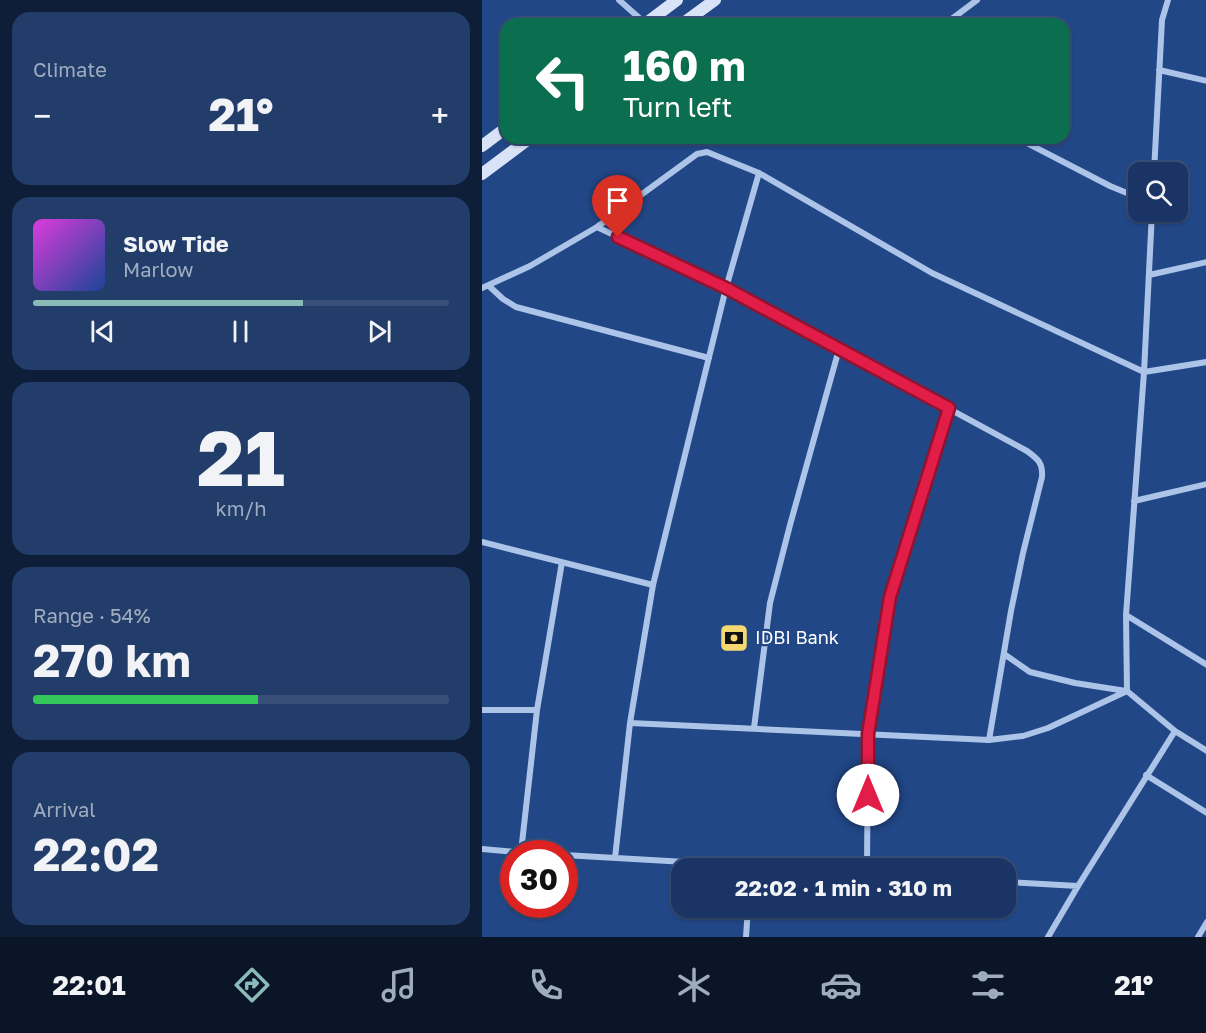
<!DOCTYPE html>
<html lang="en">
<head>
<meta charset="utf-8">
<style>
  :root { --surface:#1a3565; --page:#233d6b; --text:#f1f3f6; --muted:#9fabbf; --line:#385079; --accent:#8bbbb9 }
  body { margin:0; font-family:"Golos Text",sans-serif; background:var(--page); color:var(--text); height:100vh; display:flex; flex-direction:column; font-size:22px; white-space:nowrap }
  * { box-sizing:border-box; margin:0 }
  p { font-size:20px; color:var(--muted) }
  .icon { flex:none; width:33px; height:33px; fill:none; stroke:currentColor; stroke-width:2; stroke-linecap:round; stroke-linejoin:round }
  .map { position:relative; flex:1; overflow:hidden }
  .drawer { display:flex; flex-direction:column; gap:12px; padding:12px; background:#0e1d38; width:482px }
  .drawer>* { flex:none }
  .banner { position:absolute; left:18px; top:18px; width:570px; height:126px; border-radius:18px; box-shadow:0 2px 4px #0004,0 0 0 2px var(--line); background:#0b6e4f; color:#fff; overflow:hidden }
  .tools { position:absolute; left:646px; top:162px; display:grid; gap:12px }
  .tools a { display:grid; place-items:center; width:60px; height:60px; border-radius:12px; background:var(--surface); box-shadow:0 2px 4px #0004,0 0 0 2px var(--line); font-size:30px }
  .speed { position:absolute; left:18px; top:840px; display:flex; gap:12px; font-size:30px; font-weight:700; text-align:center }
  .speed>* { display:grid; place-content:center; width:78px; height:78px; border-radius:50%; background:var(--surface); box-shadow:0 2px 4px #0004,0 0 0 2px var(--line); line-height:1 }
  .speed .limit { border:9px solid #d22; background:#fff; color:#111 }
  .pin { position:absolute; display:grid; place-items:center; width:51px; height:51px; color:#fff; margin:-62px -26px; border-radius:50% 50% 50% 0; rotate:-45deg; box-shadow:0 0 6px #0007 }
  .pin .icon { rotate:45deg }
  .me { position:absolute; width:66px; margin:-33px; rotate:0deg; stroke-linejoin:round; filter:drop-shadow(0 0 4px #0008) }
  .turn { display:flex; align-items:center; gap:21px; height:126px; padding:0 24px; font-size:27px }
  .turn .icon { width:78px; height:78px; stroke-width:2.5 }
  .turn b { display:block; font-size:42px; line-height:51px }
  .big { font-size:45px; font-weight:700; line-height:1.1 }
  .drawer .card { flex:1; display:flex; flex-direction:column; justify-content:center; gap:9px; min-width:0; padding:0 21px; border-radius:18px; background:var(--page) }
  .drawer .dial { align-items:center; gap:0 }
  .dial b { font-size:78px; line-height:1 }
  .song { display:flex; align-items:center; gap:18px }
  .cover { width:72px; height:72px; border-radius:9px; background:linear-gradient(135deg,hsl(300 70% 55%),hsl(220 70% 35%)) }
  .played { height:6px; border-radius:3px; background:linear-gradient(90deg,var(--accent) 65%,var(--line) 65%) }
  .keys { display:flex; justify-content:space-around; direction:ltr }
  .heat { display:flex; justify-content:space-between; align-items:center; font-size:33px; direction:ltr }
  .charge { height:9px; border-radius:4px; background:linear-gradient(90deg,#34c759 54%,var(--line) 0) }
  .trip { position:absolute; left:189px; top:858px; width:345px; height:60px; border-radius:18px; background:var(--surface); box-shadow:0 2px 4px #0004,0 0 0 2px var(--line); font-weight:700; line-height:60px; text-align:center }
  .dock { display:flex; height:96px; justify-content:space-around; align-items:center; background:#0a1528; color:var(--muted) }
  .dock .icon { width:42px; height:42px }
  .dock .selected { color:var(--accent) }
  .dock b { font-size:27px; color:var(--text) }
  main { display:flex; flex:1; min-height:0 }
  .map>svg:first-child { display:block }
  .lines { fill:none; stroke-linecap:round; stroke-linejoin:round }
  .street { stroke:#adc4e9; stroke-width:6 }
  .secondary { stroke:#d8e3f8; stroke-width:12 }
  .route-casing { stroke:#92132f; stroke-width:15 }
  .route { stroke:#e11d48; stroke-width:10 }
  .labels { text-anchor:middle; stroke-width:4.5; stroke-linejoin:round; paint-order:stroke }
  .poi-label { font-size:18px; fill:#fff; stroke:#224787; text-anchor:start }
</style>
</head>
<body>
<main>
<section class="drawer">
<div class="card"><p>Climate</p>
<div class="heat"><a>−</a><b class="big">21°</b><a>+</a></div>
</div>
<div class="card">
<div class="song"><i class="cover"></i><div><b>Slow Tide</b><p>Marlow</p></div></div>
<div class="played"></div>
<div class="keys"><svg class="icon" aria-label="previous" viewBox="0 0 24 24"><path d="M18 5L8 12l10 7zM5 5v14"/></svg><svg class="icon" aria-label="pause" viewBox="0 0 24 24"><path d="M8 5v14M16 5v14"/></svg><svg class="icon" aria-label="next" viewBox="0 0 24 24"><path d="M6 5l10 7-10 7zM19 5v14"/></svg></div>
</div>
<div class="card dial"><b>21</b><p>km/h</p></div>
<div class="card"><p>Range · 54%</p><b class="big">270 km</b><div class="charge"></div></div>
<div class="card"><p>Arrival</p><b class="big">22:02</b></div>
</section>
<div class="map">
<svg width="725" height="937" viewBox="0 0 725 937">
  <rect width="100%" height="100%" fill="#224787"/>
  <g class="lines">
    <path class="street" d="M137,0L163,23
      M463,24L495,0
      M677,70L725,81
      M535,138L628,186L657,198
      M672,172L680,20L686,0
      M115,227L244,288L545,451C556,459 561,463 560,477L541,553L529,611L507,740
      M667,275L725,262
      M7,286L21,299L34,307L227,358
      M0,288L48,266L115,227L215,154L225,152L277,173L450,273L662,372L670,212
      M652,501L725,484
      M0,542L171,585L244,288L277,173
      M644,615L725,665
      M522,654L548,672L593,683L644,691
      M0,710H55
      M148,723L507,740L541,736L566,728L645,691
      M272,728L288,603L308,525L357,349
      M693,731L645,691L644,615L662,372L725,362
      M664,775L725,813
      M0,849L57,854
      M39,852L55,710L80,562
      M82,855L306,868
      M133,858L148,723L171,585
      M385,868L386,733L408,597L467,408
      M524,882L596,886
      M264,937L266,908
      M566,937L596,886L693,731L725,751
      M716,937L725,922"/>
    <path class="secondary" d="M163,24L195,0
      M200,24L233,0
      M0,146L24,128
      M0,174L48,138"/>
  </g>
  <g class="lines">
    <g class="route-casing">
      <path id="route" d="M136,237L244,288L467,408L408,597L386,734V795"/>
    </g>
    <use href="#route" class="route"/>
  </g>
  <defs>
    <g id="bank-square" transform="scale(1.5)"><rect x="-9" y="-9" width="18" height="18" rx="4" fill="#f5d86f" stroke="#224787"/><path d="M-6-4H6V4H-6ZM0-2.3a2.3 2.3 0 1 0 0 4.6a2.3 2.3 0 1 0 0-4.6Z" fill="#111"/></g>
  </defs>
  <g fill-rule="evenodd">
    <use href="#bank-square" x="252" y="638"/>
  </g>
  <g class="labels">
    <g class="poi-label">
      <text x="273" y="644">IDBI Bank</text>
    </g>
  </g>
</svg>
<div class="tools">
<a><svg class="icon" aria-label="search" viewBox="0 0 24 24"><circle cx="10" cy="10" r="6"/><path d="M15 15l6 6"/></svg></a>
</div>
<div class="speed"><div class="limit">30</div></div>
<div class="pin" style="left:136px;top:237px;background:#d93025"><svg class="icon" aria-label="arrive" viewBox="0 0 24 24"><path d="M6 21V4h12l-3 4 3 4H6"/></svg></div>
<svg class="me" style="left:386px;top:795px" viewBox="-20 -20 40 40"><circle r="19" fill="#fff"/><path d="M0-13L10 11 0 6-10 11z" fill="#e11d48"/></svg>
<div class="trip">22:02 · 1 min · 310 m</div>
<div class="banner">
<div class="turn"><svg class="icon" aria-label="left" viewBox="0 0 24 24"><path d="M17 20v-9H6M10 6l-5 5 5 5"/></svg><div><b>160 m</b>Turn left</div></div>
</div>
</div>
</main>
<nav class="dock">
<b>22:01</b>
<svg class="icon selected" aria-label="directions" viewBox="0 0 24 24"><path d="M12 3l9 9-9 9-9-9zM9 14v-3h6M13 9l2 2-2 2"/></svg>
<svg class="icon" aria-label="music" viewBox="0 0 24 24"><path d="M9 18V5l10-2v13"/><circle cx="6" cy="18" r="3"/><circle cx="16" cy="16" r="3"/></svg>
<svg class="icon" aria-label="phone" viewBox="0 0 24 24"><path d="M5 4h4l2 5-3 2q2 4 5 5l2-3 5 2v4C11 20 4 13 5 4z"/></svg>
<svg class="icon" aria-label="climate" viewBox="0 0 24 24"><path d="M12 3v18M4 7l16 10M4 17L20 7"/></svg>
<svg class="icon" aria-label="car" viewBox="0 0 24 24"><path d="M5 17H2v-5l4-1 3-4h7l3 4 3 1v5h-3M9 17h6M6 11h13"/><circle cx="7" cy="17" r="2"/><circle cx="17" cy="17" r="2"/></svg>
<svg class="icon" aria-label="filters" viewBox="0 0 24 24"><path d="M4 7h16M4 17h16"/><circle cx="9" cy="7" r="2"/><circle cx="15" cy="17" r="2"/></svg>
<b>21°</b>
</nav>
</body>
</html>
